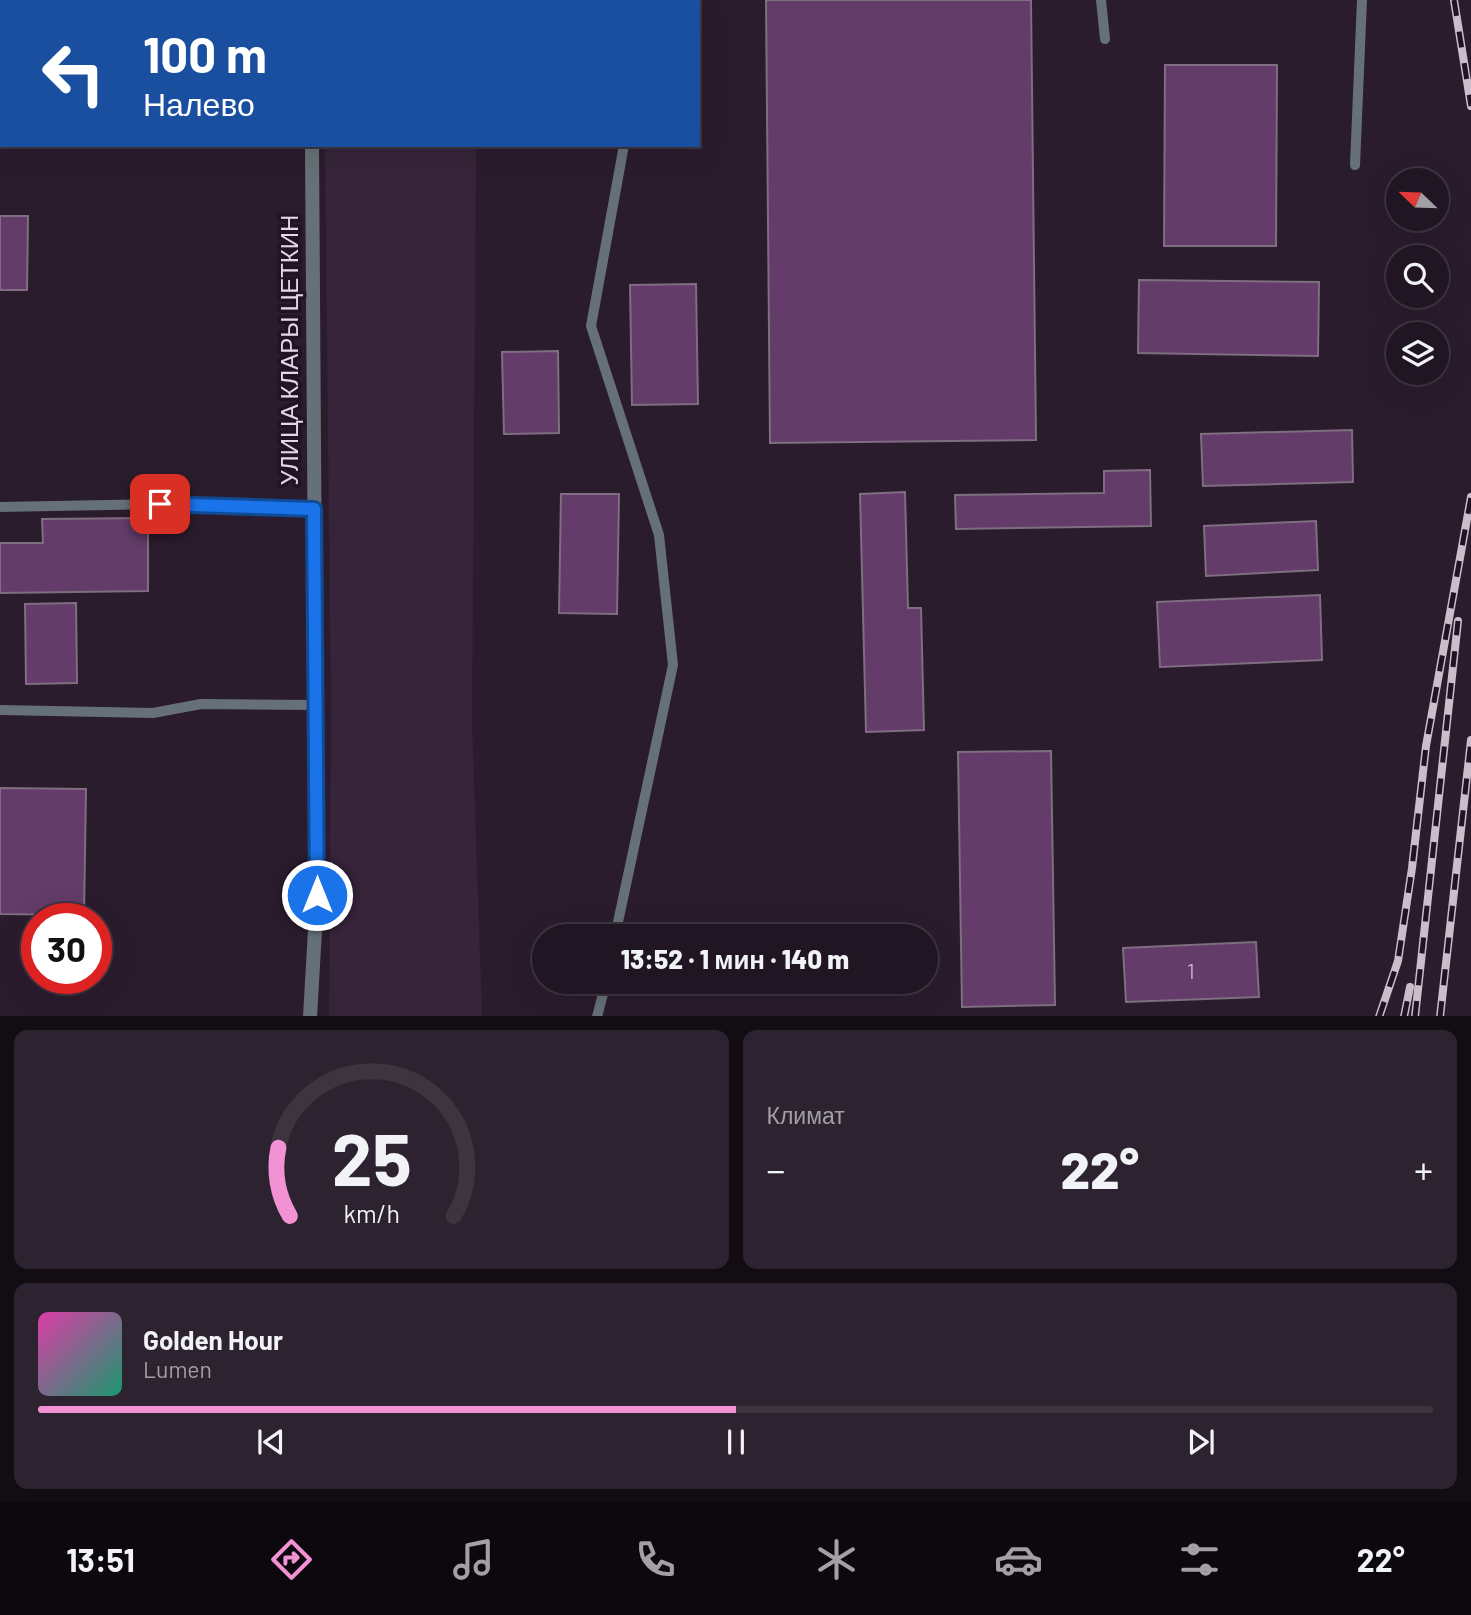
<!DOCTYPE html>
<html lang="ru">
<head>
<meta charset="utf-8">
<style>
  :root { --surface:#201522; --page:#2d222f; --text:#f1f3f6; --muted:#a29fa5; --line:#3d3440; --accent:#f391d5 }
  body { margin:0; font-family:Barlow,sans-serif; background:var(--page); color:var(--text); height:100vh; display:flex; flex-direction:column; font-size:26px; white-space:nowrap }
  * { box-sizing:border-box; margin:0 }
  p { font-size:23px; color:var(--muted) }
  .icon { flex:none; width:38px; height:38px; fill:none; stroke:currentColor; stroke-width:2; stroke-linecap:round; stroke-linejoin:round }
  .map { position:relative; height:1016px; overflow:hidden }
  .drawer { display:flex; flex-direction:column; gap:14px; padding:14px; background:#120c13; flex:1 }
  .drawer>* { flex:none }
  .hud { position:absolute; left:0px; top:0px; width:700px; height:147px; box-shadow:0 7px 28px #0002,0 0 0 2px var(--line); background:#1a4fa0; color:#fff; overflow:hidden }
  .needle { width:46px; rotate:293deg }
  .tools { position:absolute; left:1386px; top:168px; display:grid; gap:14px }
  .tools a { display:grid; place-items:center; width:63px; height:63px; border-radius:50%; background:var(--surface); box-shadow:0 7px 28px #0002,0 0 0 2px var(--line); font-size:35px }
  .speed { position:absolute; left:21px; top:903px; display:flex; gap:14px; font-size:35px; font-weight:700; text-align:center }
  .speed>* { display:grid; place-content:center; width:91px; height:91px; border-radius:50%; background:var(--surface); box-shadow:0 7px 28px #0002,0 0 0 2px var(--line); line-height:1 }
  .speed .limit { border:10px solid #d22; background:#fff; color:#111 }
  .pin { position:absolute; display:grid; place-items:center; width:60px; height:60px; color:#fff; margin:-30px; border-radius:14px; box-shadow:0 4px 10px #0006 }
  .me { position:absolute; width:77px; margin:-38px; rotate:0deg; stroke-linejoin:round; filter:drop-shadow(0 0 5px #0008) }
  .turn { display:flex; align-items:center; gap:24px; height:147px; padding:0 28px; font-size:32px }
  .turn .icon { width:91px; height:91px; stroke-width:2.5 }
  .turn b { display:block; font-size:49px; line-height:60px }
  .big { font-size:52px; font-weight:800; line-height:1.1 }
  .drawer .tile { flex:1; display:flex; flex-direction:column; justify-content:center; gap:10px; min-width:0; padding:0 24px; border-radius:14px; background:var(--page) }
  .drawer .dial { align-items:center; gap:0 }
  .dial svg { height:182px; overflow:visible; fill:none; stroke:var(--line); stroke-width:7; stroke-linecap:round; text-anchor:middle }
  .dial text { fill:var(--text); stroke:none }
  .song { display:flex; align-items:center; gap:21px }
  .cover { width:84px; height:84px; border-radius:10px; background:linear-gradient(135deg,hsl(320 70% 55%),hsl(160 70% 35%)) }
  .played { height:7px; border-radius:4px; background:linear-gradient(90deg,var(--accent) 50%,var(--line) 50%) }
  .keys { display:flex; justify-content:space-around; direction:ltr }
  .heat { display:flex; justify-content:space-between; align-items:center; font-size:38px; direction:ltr }
  .drawer .tiles { flex:1; display:grid; gap:14px; grid-template-columns:1fr 1fr }
  .tile:last-child { grid-column:span 2 }
  .trip { position:absolute; left:532px; top:924px; width:406px; height:70px; border-radius:35px; background:var(--surface); box-shadow:0 7px 28px #0002,0 0 0 2px var(--line); font-weight:800; line-height:70px; text-align:center }
  .tab-bar { display:flex; height:112px; justify-content:space-around; align-items:center; background:#0d080e; color:var(--muted) }
  .tab-bar .icon { width:49px; height:49px }
  .tab-bar .current { color:var(--accent) }
  .tab-bar b { font-size:32px; color:var(--text) }
  .map>svg:first-child { display:block }
  .built { fill:#37243a }
  .building { fill:#633c69; stroke:#7f6d81; stroke-width:2 }
  .lines { fill:none; stroke-linecap:round; stroke-linejoin:round }
  .service { stroke:#667177; stroke-width:10 }
  .minor { stroke:#667177; stroke-width:14 }
  .rail-casing { stroke:#c9beca; stroke-width:8 }
  .rail { stroke:#211323; stroke-width:5; stroke-dasharray:16; stroke-linecap:butt }
  .route-casing { stroke:#114b97; stroke-width:18 }
  .route { stroke:#1a73e8; stroke-width:12 }
  .labels { text-anchor:middle; stroke-width:7; stroke-linejoin:round; paint-order:stroke }
  .number-label { font-size:21px; fill:#c2b1c4 }
  .street-label { font-size:24px; fill:#e2d8e3; stroke:#211323 }
</style>
</head>
<body>
<div class="map">
<svg width="1471" height="1017" viewBox="0 0 1471 1017">
  <rect width="100%" height="100%" fill="#2b1c2d"/>
  <path class="built" d="M325,145H476L472,724L482,1016H329L331,707Z"/>
  <path class="building" d="M766,0H1031L1036,440L770,443Z
    M1165,65H1277L1276,246H1164Z
    M0,216H28L27,290H0Z
    M1139,280L1319,282L1318,356L1138,353Z
    M696,284L698,404L632,405L630,285Z
    M558,351L559,433L504,434L502,352Z
    M1352,430L1353,482L1203,486L1201,434Z
    M1150,470L1151,526L956,529L955,495L1104,493V471Z
    M905,492L908,608H921L924,730L866,732L860,494Z
    M561,494H619L617,614L559,613Z
    M148,518V591L0,593V543H43L42,519Z
    M1316,521L1318,570L1206,576L1204,526Z
    M1320,595L1322,660L1160,667L1157,602Z
    M76,603L77,683L26,684L25,604Z
    M1051,751L1055,1005L962,1007L958,752Z
    M0,788L86,789L84,915L0,914Z
    M1256,942L1259,997L1126,1002L1123,948Z"/>
  <g class="lines">
    <path class="service" d="M1101,0L1105,39
      M1355,165L1362,0
      M0,507L160,504L314,509
      M0,710L153,713L201,704L315,705
      M615,936L673,665L659,535L591,326L624,145
      M597,1017L606,982"/>
    <path class="minor" d="M311,0V2
      M310,1017L317,895L312,145"/>
    <g class="rail-casing">
      <path id="rail" d="M1454,0L1471,106
        M1379,1017L1398,961L1412,868L1426,746L1471,497
        M1404,1017L1410,987
        M1415,1017L1458,621
        M1440,1017L1471,740"/>
    </g>
    <use href="#rail" class="rail"/>
  </g>
  <g class="lines">
    <g class="route-casing">
      <path id="route" d="M160,504L314,509L317,895"/>
    </g>
    <use href="#route" class="route"/>
  </g>
  <g class="labels">
    <g class="number-label">
      <text x="1191" y="979">1</text>
    </g>
    <g class="street-label">
      <text transform="translate(290 350) rotate(-90)" y="8">УЛИЦА КЛАРЫ ЦЕТКИН</text>
    </g>
  </g>
</svg>
<div class="tools">
<a><svg class="needle" viewBox="-14 -14 28 28"><path d="M0-13l5 13h-10z" fill="#e53935"/><path d="M0 13l5-13h-10z" fill="#a29fa5"/></svg></a>
<a><svg class="icon" aria-label="search" viewBox="0 0 24 24"><circle cx="10" cy="10" r="6"/><path d="M15 15l6 6"/></svg></a>
<a><svg class="icon" aria-label="layers" viewBox="0 0 24 24"><path d="M12 4l9 5-9 5-9-5zM3 14l9 5 9-5"/></svg></a>
</div>
<div class="speed"><div class="limit">30</div></div>
<div class="pin" style="left:160px;top:504px;background:#d93025"><svg class="icon" aria-label="arrive" viewBox="0 0 24 24"><path d="M6 21V4h12l-3 4 3 4H6"/></svg></div>
<svg class="me" style="left:317px;top:895px" viewBox="-20 -20 40 40"><circle r="17" fill="#1a73e8" stroke="#fff" stroke-width="3"/><path d="M0-11L8 9 0 5-8 9z" fill="#fff"/></svg>
<div class="trip">13:52 · 1 мин · 140 m</div>
<div class="hud">
<div class="turn"><svg class="icon" aria-label="left" viewBox="0 0 24 24"><path d="M17 20v-9H6M10 6l-5 5 5 5"/></svg><div><b>100 m</b>Налево</div></div>
</div>
</div>
<section class="drawer">
<div class="tiles">
<div class="tile dial"><svg viewBox="0 0 100 80">
<path d="M14 69A42 42 0 1 1 86 69"/>
<path d="M14 69A42 42 0 0 1 9 39" stroke="#f391d5"/>
<text x="50" y="56" font-size="32" font-weight="700">25</text>
<text x="50" y="72" font-size="11">km/h</text>
</svg></div>
<div class="tile"><p>Климат</p>
<div class="heat"><a>−</a><b class="big">22°</b><a>+</a></div>
</div>
<div class="tile">
<div class="song"><i class="cover"></i><div><b>Golden Hour</b><p>Lumen</p></div></div>
<div class="played"></div>
<div class="keys"><svg class="icon" aria-label="previous" viewBox="0 0 24 24"><path d="M18 5L8 12l10 7zM5 5v14"/></svg><svg class="icon" aria-label="pause" viewBox="0 0 24 24"><path d="M8 5v14M16 5v14"/></svg><svg class="icon" aria-label="next" viewBox="0 0 24 24"><path d="M6 5l10 7-10 7zM19 5v14"/></svg></div>
</div>
</div>
</section>
<nav class="tab-bar">
<b>13:51</b>
<svg class="icon current" aria-label="directions" viewBox="0 0 24 24"><path d="M12 3l9 9-9 9-9-9zM9 14v-3h6M13 9l2 2-2 2"/></svg>
<svg class="icon" aria-label="music" viewBox="0 0 24 24"><path d="M9 18V5l10-2v13"/><circle cx="6" cy="18" r="3"/><circle cx="16" cy="16" r="3"/></svg>
<svg class="icon" aria-label="phone" viewBox="0 0 24 24"><path d="M5 4h4l2 5-3 2q2 4 5 5l2-3 5 2v4C11 20 4 13 5 4z"/></svg>
<svg class="icon" aria-label="climate" viewBox="0 0 24 24"><path d="M12 3v18M4 7l16 10M4 17L20 7"/></svg>
<svg class="icon" aria-label="car" viewBox="0 0 24 24"><path d="M5 17H2v-5l4-1 3-4h7l3 4 3 1v5h-3M9 17h6M6 11h13"/><circle cx="7" cy="17" r="2"/><circle cx="17" cy="17" r="2"/></svg>
<svg class="icon" aria-label="filters" viewBox="0 0 24 24"><path d="M4 7h16M4 17h16"/><circle cx="9" cy="7" r="2"/><circle cx="15" cy="17" r="2"/></svg>
<b>22°</b>
</nav>
</body>
</html>
